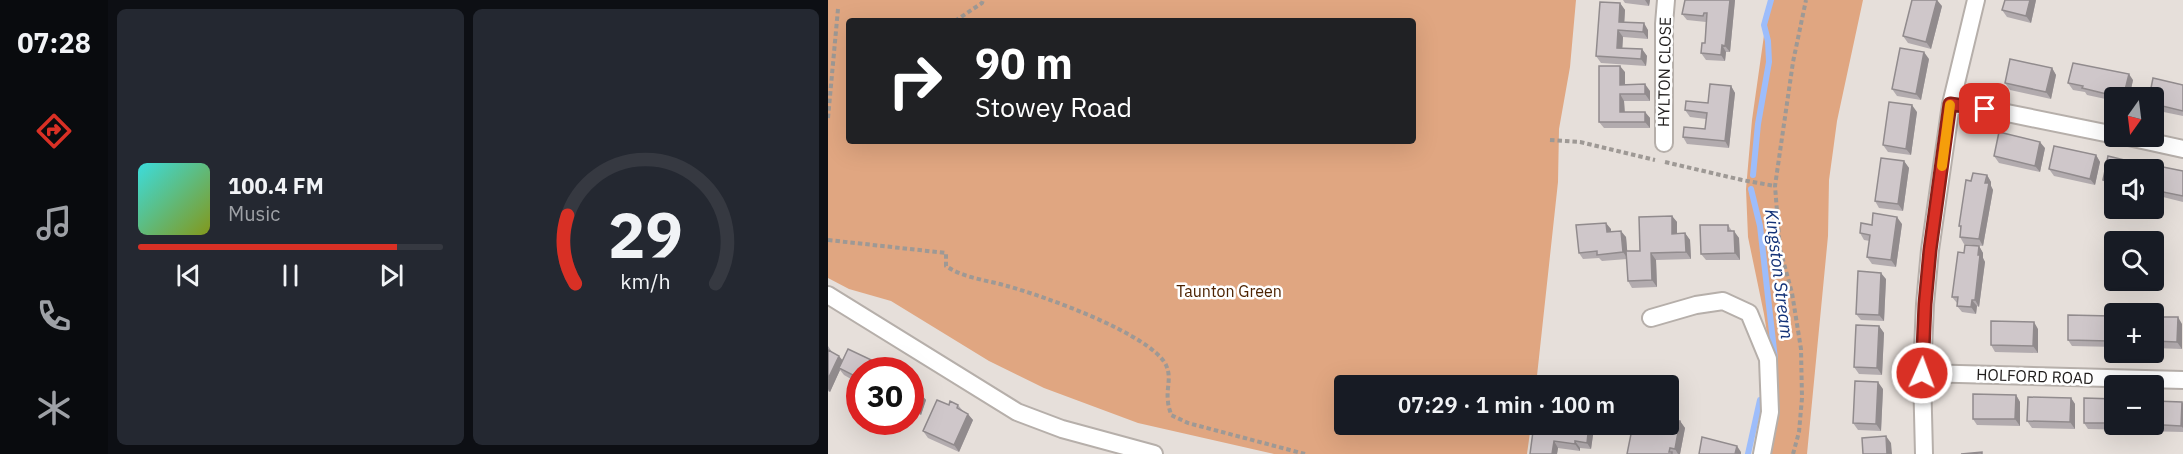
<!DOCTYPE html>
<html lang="en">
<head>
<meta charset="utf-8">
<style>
  :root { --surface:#171b24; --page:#242831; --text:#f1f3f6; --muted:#9ea1a6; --line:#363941; --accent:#d93025 }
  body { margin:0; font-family:"IBM Plex Sans",sans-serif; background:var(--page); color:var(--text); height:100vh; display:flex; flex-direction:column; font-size:22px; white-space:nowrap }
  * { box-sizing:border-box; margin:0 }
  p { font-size:20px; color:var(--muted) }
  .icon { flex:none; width:33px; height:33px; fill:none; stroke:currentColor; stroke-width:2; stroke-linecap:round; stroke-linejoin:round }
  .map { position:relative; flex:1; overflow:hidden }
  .panel { display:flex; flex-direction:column; gap:9px; padding:9px; background:#0d0f14; width:720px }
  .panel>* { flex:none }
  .guide { position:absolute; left:18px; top:18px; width:570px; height:126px; border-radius:6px; box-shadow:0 6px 24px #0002; background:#202124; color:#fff; overflow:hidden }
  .needle { width:39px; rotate:194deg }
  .controls { position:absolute; left:1276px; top:87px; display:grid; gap:12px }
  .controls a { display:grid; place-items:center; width:60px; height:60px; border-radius:6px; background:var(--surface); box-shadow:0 6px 24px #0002; font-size:30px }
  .speed { position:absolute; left:18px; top:357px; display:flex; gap:12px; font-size:30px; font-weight:700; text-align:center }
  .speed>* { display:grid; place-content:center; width:78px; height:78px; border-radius:50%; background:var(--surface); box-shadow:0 6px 24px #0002; line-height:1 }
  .speed .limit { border:9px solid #d22; background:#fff; color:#111 }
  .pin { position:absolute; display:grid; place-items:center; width:51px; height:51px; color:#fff; margin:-26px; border-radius:12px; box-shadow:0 3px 9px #0006 }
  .me { position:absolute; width:66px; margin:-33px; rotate:2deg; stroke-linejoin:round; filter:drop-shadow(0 0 4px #0008) }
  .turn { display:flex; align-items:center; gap:21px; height:126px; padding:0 30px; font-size:27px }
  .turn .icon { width:78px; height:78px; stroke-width:2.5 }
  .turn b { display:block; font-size:42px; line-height:51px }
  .panel .widget { flex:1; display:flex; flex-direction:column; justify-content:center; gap:9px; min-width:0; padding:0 21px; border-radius:9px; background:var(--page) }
  .panel .dial { align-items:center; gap:0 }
  .dial svg { height:156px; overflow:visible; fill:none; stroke:var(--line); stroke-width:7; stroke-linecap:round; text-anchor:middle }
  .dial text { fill:var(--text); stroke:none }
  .song { display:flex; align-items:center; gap:18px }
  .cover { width:72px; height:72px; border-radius:9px; background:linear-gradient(135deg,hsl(180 70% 55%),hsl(70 70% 35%)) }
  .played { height:6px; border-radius:3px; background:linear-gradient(90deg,var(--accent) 85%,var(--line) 85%) }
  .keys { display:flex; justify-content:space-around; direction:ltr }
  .panel .tiles { flex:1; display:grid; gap:9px; grid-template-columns:repeat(2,1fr) }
  .trip { position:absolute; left:506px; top:375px; width:345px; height:60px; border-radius:6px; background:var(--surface); box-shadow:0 6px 24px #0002; font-weight:600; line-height:60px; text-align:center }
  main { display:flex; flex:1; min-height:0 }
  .tab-bar { display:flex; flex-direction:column; width:108px; justify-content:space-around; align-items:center; background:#090b0e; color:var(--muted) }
  .tab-bar .icon { width:42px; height:42px }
  .tab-bar .selected { color:var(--accent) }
  .tab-bar b { font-size:27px; color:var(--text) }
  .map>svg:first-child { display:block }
  .green { fill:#e0a681; fill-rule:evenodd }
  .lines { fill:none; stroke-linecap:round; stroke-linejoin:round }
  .stream { stroke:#9dbdfb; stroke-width:6 }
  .street-casing { stroke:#b6afaa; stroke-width:20 }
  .path { stroke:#9e9995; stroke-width:4; stroke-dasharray:4.5 3; stroke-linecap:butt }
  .street { stroke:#fff; stroke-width:16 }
  .wall { fill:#b2abae }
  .shaded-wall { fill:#918b8d }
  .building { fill:#cfc7ca; stroke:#918b8d; stroke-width:1.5 }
  .route-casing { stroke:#8d1f18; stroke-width:15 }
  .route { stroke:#d93025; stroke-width:10 }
  .slow { stroke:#f59e0b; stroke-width:10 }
  .labels { text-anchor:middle; stroke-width:5; stroke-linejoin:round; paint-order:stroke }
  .street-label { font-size:16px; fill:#201d1c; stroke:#fff }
  .park-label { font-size:16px; fill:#4d2302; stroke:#fff }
  .water-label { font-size:18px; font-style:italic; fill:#123177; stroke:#fff }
</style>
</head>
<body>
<main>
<nav class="tab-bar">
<b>07:28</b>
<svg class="icon selected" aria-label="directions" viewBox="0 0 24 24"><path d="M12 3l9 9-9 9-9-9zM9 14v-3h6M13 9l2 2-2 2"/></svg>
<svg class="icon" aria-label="music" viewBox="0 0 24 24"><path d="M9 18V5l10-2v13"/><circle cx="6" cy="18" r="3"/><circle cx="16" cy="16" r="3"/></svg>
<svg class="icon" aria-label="phone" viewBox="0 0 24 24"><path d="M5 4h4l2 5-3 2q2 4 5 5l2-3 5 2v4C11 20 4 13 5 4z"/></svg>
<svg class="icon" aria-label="climate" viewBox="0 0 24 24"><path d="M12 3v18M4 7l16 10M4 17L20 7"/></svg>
</nav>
<section class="panel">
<div class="tiles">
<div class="widget">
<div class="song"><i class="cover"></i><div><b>100.4 FM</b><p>Music</p></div></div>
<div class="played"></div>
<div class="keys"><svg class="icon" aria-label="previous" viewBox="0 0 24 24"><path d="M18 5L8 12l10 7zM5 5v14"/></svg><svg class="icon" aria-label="pause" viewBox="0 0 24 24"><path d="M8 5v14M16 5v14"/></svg><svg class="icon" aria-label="next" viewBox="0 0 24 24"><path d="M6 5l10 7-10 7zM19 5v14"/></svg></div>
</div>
<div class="widget dial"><svg viewBox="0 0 100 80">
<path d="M14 69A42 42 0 1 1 86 69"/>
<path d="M14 69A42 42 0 0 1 10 34" stroke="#d93025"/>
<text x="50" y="56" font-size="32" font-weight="700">29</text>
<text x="50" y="72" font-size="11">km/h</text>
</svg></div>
</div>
</section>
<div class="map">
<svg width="1355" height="454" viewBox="0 0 1355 454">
  <rect width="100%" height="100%" fill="#e6dfda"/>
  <path class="green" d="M0,0H748L742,67L731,129L730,182L708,385L516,386V424L703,425L699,454H446L310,423L216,388L161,361L63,301L21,289L0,278ZM21,21H585V141H21Z
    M941,0H1035L1009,121L1005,151L1001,180L1000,236L979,454H942L950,403L936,314L920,237L918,189L924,120Z"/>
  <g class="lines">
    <path class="stream" d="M925,175L930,124L941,62L940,41L936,25L943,0
      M923,189L932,226L947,359
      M920,454L932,400"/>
    <g class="street-casing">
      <path id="street" d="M1123,104L1179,113L1287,135
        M1296,136L1355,149
        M836,143V24L838,0
        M0,295L189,412L234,429L326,454
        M823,318L868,305L895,301L921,313L940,359L942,412L934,454
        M1094,373L1355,380
        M1096,454L1094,373L1097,304L1102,250L1123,104L1148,0"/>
    </g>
    <path class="path" d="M127,21L154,3L155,0
      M0,118L10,9
      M722,140L752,142L827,160
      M837,162L914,180L947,186
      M0,240L118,253V266C135,278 159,280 179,286C213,295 323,334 338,365C344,378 338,388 340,401C340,406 342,410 343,415L360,423L477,454
      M965,454L971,432L974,398L973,349L964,293L952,249L947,186L965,62L978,0"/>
    <use href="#street" class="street"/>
  </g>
  <path class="wall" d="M795,0H822L821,6L797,3Z
    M857,0H907L902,52H898L897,61L878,60L873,53L877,43L878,22L859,20L854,14Z
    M1208,0L1203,23L1179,17L1174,10Z
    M792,3L797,10L796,22L820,30V39L795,37L794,48L814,49L819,56L818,66L773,63L768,56Z
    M1114,6L1103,49L1080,43L1075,36Z
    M1101,59L1093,100L1069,96L1064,89Z
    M1224,68L1228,75L1223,99L1182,90L1177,83Z
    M797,72V84L822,91V101H796L797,112H817L822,118V128H776L771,122Z
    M1305,80L1301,98H1287V101L1259,95L1257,92L1245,90L1240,83Z
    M1355,85V116L1326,110V98Z
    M903,86L907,93L901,148L859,144L855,137L877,129L878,119L862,117L857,110L880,103Z
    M1089,112L1083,155L1060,152L1055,145Z
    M1217,148L1212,172L1171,163L1166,156Z
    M1268,155L1272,162L1267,185L1226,176L1221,169Z
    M1280,156L1321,166L1324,170H1287V189L1280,187L1275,180Z
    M1076,161L1081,168L1075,211L1051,208L1047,201Z
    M1355,171V202L1335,197L1330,191Z
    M1159,175L1163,182V186L1165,190L1155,246L1136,244L1132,237L1133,229L1131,226L1143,181Z
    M844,216L849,222V233H857L862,240L863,259L828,260L829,287L804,288L800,281L799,259L774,261L771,258L755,259L751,253L783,229V231L798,237L799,251H812Z
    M1074,224L1068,267L1044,264L1039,257L1042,241L1036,240L1032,233L1044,225Z
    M900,225L904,231L911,238L912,260H878L873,254Z
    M1151,246L1155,253V258L1157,262L1151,307L1149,306L1148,314L1134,312L1129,306V303L1124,297L1136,253Z
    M1058,279L1056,321L1033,320L1028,314Z
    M1283,316L1287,347L1244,346L1240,340Z
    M1326,317L1354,324V349L1326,348Z
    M1051,326L1056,333L1054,375L1031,374L1026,367Z
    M1210,329V353L1167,352L1163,345Z
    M0,346L4,352L15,361L54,365L58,370H32V390L27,388L22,381L23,379L16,375L12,370L2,392L0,391Z
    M82,386L84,387L83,390L93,394L98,400L93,415L83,411L82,412Z
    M1055,389L1053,431L1030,430L1025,423Z
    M1188,395L1192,402V426L1149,425L1145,419Z
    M1243,398L1247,404V429L1204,428L1199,421Z
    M1287,399V424H1303V430L1260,429L1256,423Z
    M1355,403V432L1315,431L1310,424Z
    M121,405H130L135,411L145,420L131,452L100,438L95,431Z
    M852,421L857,428L852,454H799Z
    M706,424H771L770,429L766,428L763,449L752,448V451L730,448L729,454H702Z"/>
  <path class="shaded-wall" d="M817,0H822L821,6Z
    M902,0H907L902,52L897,46Z
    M1109,0L1114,6L1103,49L1098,42Z
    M1202,0H1208L1203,23L1198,16Z
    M792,3L797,10L796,29L791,22Z
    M816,23L820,30V39L815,32Z
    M790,30L795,37L794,55L789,48Z
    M894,45L898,52L897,61L893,55Z
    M814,49L819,56L818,66L813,59Z
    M1096,52L1101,59L1093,100L1088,94Z
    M792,66L797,72V91L792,85Z
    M1224,68L1228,75L1223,99L1218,92Z
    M1301,74L1305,80L1301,98H1295Z
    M817,84L822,91V101L817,94Z
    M903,86L907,93L901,148L897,141Z
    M792,94L796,101L797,119L792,112Z
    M1084,105L1089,112L1083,155L1078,149Z
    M817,112L822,118V128L817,122Z
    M1212,142L1217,148L1212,172L1207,166Z
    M1268,155L1272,162L1267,185L1262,179Z
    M1076,161L1081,168L1075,211L1070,204Z
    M1159,175L1163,182V186L1165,190L1155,246L1151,239Z
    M844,216L849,222V240L844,234Z
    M1069,217L1074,224L1068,267L1063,260Z
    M778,223L783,229V239L779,232Z
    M793,231L798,237L800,259L795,252Z
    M906,231L911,238L912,260L907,253Z
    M857,233L862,240L863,259L858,252Z
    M1151,246L1155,253V258L1157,262L1151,307L1147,300Z
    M823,253L828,260L829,287L824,280Z
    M1053,273L1058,279L1056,321L1051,315Z
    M1144,300L1149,306L1148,314L1143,307Z
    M1283,316L1287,322V347L1282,341Z
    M1350,317L1354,324V349L1349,342Z
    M1206,322L1210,329V353L1205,346Z
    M1051,326L1056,333L1054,375L1049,368Z
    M11,356L16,362L11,368L12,370L2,392L0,389V379Z
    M54,365L58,370H51Z
    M1050,382L1055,389L1053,431L1048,424Z
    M93,394L98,400L93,415L88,408Z
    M1188,395L1192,402V426L1187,419Z
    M1243,398L1247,404V429L1242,422Z
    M1354,402L1355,403V428L1353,426Z
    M140,414L145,420L131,452L126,445Z
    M852,421L857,428L852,454H850L847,449Z
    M761,424H763L766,428L763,449L759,443Z
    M1058,436L1063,443L1064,454H1059Z
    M726,441L730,448L729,454H724Z
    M747,441L752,448V451L747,444Z
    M909,446L913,452V454H907Z"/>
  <path class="building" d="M857,0H902L897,46L894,45L893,55L873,53L874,43H877L879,13H876L875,16L854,14Z
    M1084,0H1109L1098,42L1075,36Z
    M1177,0H1202L1198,16L1174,10Z
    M772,2L792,3L791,22L816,23L815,32L790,30L789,48L814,49L813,59L768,56Z
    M1072,48L1096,52L1088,94L1064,89Z
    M1182,59L1224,68L1218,92L1177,83Z
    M1245,63L1301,74L1295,98L1254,88L1255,86L1240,83Z
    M771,66H792V85L817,84V94H792V112H817V122H771Z
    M1325,78L1355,85V111L1326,104V98H1321Z
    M882,84L903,86L897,141L855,137L856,127L877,129L879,113L857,110L858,101L880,103Z
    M1061,102L1084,105L1078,149L1055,145Z
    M1171,132L1212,142L1207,166L1166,156Z
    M1226,146L1268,155L1262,179L1221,169Z
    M1280,156L1321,166L1320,170H1287V183L1275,180Z
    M1053,158L1076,161L1070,204L1047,201Z
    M1335,167L1355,171V196L1330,191Z
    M1145,173L1159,175L1157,183H1161L1151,239L1132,237L1133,226H1131L1138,180L1143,181Z
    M1045,213L1069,217L1063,260L1039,257L1042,235L1032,233L1033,223L1044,225Z
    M844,216V234L857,233L858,252L823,253L824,280L800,281L798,251H812L811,217Z
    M778,223L779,232L793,231L795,252L769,255V251L751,253L748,225Z
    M872,225H900V231H906L907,253L873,254Z
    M1137,245L1151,246L1150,255H1152L1147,300H1144L1143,307L1129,306L1130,297H1124L1130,252L1136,253Z
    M1030,271L1053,273L1051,315L1028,314Z
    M1240,315L1283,316L1282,341L1240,340Z
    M1326,317H1350L1349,342L1326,341Z
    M1163,321L1206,322L1205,346L1163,345Z
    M1028,325L1051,326L1049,368L1026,367Z
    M20,349L54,365L51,370H32V385L22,381L25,375L11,368Z
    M0,350L11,356L0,379Z
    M1027,381L1050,382L1048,424L1025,423Z
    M82,390L93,394L88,408L82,406Z
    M1145,394L1188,395L1187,419H1145Z
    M1200,397L1243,398L1242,422L1199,421Z
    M1256,398L1287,399V423H1256Z
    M109,400L121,405L122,401L130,405L129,408L140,414L126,445L95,431Z
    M1326,401L1354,402L1353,426L1318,424H1326Z
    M840,419L852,421L847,449L842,448L841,452H844V454H799L805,424H840Z
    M706,424H761L759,443L747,441V444L726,441L724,454H702Z
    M1058,436L1059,454H1035L1034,438Z
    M874,437L909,446L907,454H871Z
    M1154,452V454H1133Z"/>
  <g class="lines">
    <g class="route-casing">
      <path id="route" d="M1094,373L1097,304L1102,250L1122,104L1157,109"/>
    </g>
    <use href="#route" class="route"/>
    <path class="slow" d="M1114,166L1122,105"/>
  </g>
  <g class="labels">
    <g class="street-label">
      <text transform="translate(836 72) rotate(-89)" y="6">HYLTON CLOSE</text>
      <text transform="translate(1207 376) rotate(2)" y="6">HOLFORD ROAD</text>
    </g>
    <g class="park-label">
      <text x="401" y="297">Taunton Green</text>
    </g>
    <g class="water-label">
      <text transform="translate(951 274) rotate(83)" y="6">Kingston Stream</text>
    </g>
  </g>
</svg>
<div class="controls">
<a><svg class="needle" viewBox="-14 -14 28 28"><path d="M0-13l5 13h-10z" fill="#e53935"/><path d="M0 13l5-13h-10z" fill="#9ea1a6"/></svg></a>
<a><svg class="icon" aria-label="sound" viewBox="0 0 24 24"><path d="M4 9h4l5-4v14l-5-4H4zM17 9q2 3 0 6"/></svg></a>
<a><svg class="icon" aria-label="search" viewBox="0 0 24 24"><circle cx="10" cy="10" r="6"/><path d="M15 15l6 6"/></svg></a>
<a>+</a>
<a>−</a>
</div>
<div class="speed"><div class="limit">30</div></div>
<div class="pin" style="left:1157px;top:109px;background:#d93025"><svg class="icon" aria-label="arrive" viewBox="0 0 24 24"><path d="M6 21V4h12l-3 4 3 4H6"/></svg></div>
<svg class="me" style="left:1094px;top:373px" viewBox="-20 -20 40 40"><circle r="17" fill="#d93025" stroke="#fff" stroke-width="3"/><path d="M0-11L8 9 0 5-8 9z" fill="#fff"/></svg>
<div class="trip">07:29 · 1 min · 100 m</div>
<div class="guide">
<div class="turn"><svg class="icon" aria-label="right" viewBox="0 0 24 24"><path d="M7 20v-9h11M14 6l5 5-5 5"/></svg><div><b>90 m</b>Stowey Road</div></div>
</div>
</div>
</main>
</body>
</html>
